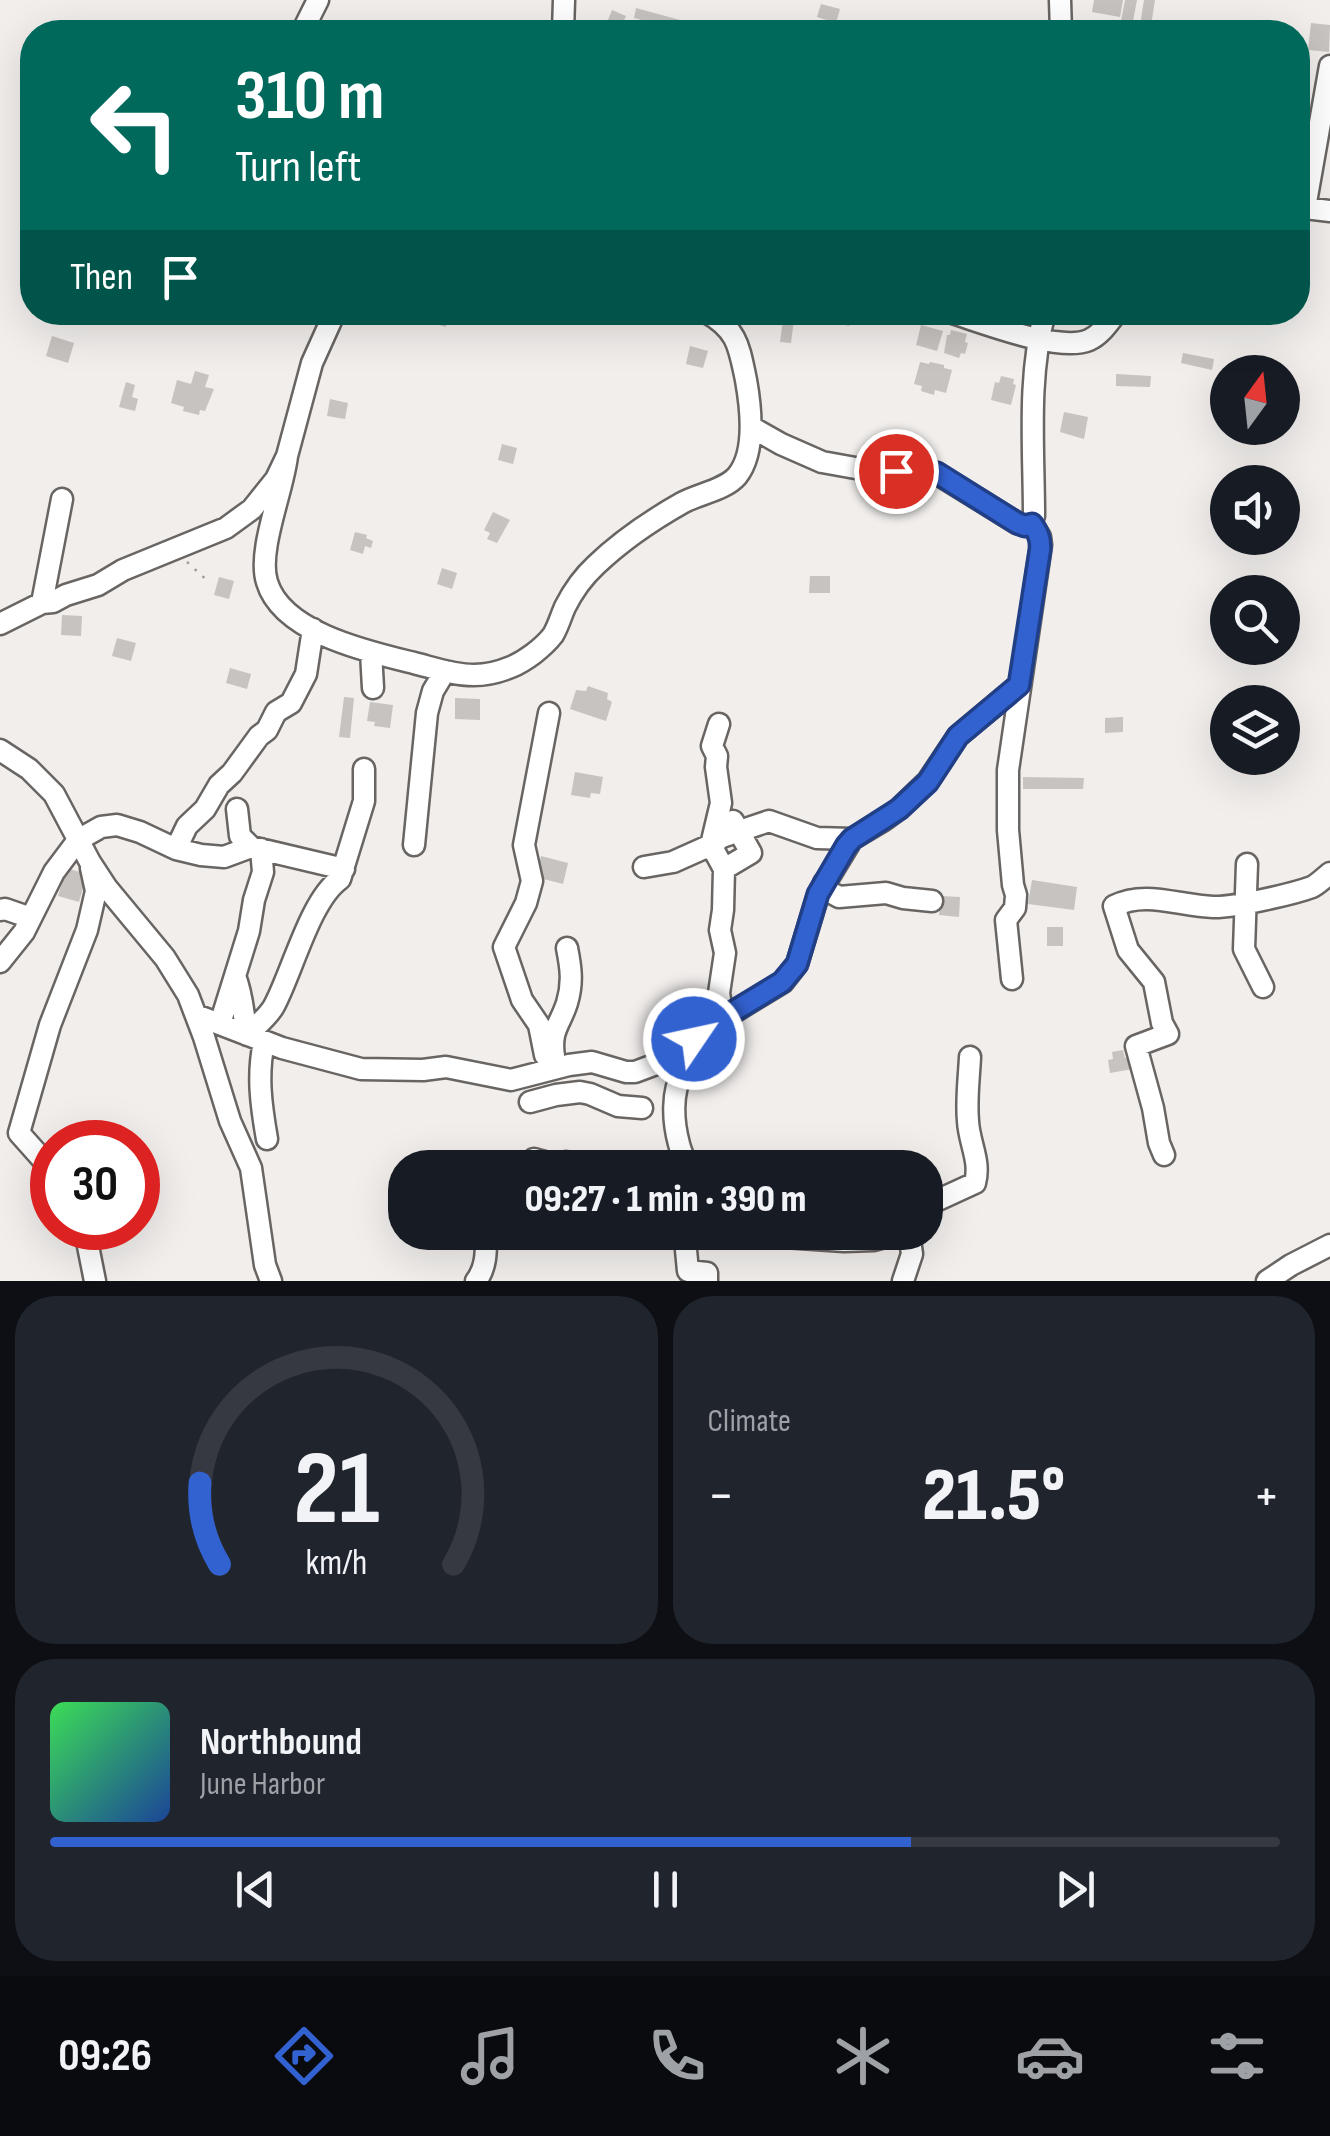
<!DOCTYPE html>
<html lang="en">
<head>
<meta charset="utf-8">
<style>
  :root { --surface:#171b24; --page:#20242c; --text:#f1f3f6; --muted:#9ea1a6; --line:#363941; --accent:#3261d0 }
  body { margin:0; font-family:"Sofia Sans Condensed",sans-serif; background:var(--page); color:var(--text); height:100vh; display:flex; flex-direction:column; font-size:38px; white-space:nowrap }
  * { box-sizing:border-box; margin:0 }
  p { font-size:32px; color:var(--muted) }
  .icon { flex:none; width:55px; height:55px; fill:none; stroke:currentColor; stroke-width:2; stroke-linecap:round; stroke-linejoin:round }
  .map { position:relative; height:1281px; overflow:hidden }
  .side { display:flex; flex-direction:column; gap:15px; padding:15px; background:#0d0f14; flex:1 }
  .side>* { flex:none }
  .top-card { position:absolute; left:20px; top:20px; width:1290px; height:305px; border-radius:40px; box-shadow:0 10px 40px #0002; background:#00695c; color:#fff; overflow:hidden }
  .needle { width:65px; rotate:15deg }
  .buttons { position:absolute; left:1210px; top:355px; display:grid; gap:20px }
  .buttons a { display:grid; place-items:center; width:90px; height:90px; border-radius:50%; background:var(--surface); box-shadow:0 10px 40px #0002; font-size:50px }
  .speed { position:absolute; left:30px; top:1120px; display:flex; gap:20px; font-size:50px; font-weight:700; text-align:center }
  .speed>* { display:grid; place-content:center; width:130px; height:130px; border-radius:50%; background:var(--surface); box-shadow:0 10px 40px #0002; line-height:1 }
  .speed .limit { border:15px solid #d22; background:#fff; color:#111 }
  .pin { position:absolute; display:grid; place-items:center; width:85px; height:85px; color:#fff; margin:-42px; border:5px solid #fff; border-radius:50%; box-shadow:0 2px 10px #0007 }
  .me { position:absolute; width:110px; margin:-55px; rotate:56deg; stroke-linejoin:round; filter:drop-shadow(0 0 8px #0008) }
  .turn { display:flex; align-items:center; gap:35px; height:210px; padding:0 50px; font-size:45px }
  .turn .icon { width:130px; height:130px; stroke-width:2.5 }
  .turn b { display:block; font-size:70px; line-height:85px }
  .then { display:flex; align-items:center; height:95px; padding:0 50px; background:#0003; gap:20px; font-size:38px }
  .big { font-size:75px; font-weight:800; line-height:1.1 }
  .side .widget { flex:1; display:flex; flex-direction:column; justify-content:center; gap:15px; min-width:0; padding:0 35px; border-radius:40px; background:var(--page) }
  .side .dial { align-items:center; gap:0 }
  .dial svg { height:260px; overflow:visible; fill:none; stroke:var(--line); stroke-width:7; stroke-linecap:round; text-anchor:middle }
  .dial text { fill:var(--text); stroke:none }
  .song { display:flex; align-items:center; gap:30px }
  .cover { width:120px; height:120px; border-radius:15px; background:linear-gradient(135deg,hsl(130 70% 55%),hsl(220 70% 35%)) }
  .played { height:10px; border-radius:5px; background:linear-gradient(90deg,var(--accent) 70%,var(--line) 70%) }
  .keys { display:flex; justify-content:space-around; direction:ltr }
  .heat { display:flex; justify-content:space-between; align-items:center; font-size:55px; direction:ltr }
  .side .tiles { flex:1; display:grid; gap:15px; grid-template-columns:1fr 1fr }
  .widget:last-child { grid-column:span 2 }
  .trip { position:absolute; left:388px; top:1150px; width:555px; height:100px; border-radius:40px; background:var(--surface); box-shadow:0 10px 40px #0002; font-weight:800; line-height:100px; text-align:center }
  .tabs { display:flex; height:160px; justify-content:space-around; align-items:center; background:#090b0e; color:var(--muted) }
  .tabs .icon { width:70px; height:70px }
  .tabs .selected { color:var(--accent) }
  .tabs b { font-size:45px; color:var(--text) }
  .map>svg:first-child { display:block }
  .building { fill:#c6c3c0 }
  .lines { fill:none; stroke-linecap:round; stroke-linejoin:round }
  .minor-casing { stroke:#686563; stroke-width:25 }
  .path { stroke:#9e9c9b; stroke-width:2.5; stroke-dasharray:2.5 8; stroke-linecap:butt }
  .minor { stroke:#fff; stroke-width:20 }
  .route-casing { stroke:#203f87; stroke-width:25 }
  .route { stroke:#3261d0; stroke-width:18 }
</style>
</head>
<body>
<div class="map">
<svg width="1330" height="1281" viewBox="0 0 1330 1281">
  <rect width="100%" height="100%" fill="#f1eeec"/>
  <path class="building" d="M1094,0H1123L1120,17L1092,12Z
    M1125,0H1137L1131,32H1119Z
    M1144,0H1155L1150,32H1139Z
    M821,4L840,9L836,23L817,17Z
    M636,8L691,23L688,32L634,18Z
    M612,10L626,16L619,32H603Z
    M1311,23L1330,25L1329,52L1308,50Z
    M424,312H450L446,327L422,320Z
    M784,312H795L791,343L780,342Z
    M823,312H849L853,314L849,326L821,318Z
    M921,325L943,331L937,351L916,345Z
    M951,330L967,334L965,342L968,343L965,354L961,353L959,358L944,353L947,335H950Z
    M52,336L74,343L68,363L46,356Z
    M690,346L708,351L703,368L686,364Z
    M1183,353L1214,359L1212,370L1181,363Z
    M920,362L929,364L930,362L944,365V368L952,370L946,393L935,390L934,395L921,391L922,386L914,384Z
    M195,371L209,375L205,387L214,389L205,411L200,410L199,415L183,411L184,407L171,403L177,380L191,384Z
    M1116,374L1151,376L1150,387L1116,386Z
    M1001,376L1014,379L1013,384L1016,385L1011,405L991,400L995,382L999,383Z
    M126,382L135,385L132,397L138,399L135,411L119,407Z
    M330,399L348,403L345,419L327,416Z
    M1064,412L1088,417L1084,439L1060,432Z
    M502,444L517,448L513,464L498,460Z
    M493,512L510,520L497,543L487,539L490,533L484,530Z
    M355,532L367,535L366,538L373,541L371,548L365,546L363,554L350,550Z
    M442,568L457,573L452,589L437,584Z
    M810,576H830V593H809Z
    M219,577L234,581L229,599L214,595Z
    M62,615L82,616L81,636L61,635Z
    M117,638L136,643L131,661L112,656Z
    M230,668L251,674L247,689L226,683Z
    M588,686L608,693L607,699L612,702L606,721L570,709L576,690L586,691Z
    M344,697L354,698L350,738L339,737Z
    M455,698L480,699V720L455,719Z
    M370,702L393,705L390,728L374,726L375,722L367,721Z
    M1123,717V732L1105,733V718Z
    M575,772L603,777L600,794L591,793L590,798L571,795Z
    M1023,777L1084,778L1083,789H1023Z
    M541,856L568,863L563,884L536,877Z
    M66,868L87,874L79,902L58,896Z
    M1032,880L1077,887L1074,910L1028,904Z
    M941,896L960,897L959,917L939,915Z
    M1047,927H1063V946H1047Z
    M683,992L689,1028L677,1030L670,994Z
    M1123,1050L1125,1058L1131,1057L1133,1069L1110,1073L1108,1060L1113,1059L1112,1052Z"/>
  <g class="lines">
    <g class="minor-casing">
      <path id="minor" d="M1060,0L1061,32
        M302,32L318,0
        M563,32L564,0
        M1305,208L1330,66
        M1298,211L1305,208L1330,211
        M949,312C982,322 1059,353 1089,340C1101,335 1109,322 1117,312
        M751,427L781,444L822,462L872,471L936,473L1017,523L1029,526L1034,516C1034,449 1027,378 1045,312
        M287,456C283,491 257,551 267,582C282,633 369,652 414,663C434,668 453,675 474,675C486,675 499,672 511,667C525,661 543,648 553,635C558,627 561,616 565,607C573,591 583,577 596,565C621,541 652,520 682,503C698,494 725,490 737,476C756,453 751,408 746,380C739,347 738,330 706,312
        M42,603L62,499
        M0,624L42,603L53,602L66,595L98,585L123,570L226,528L252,509L276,479L287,456L312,363L335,312
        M371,652L373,688
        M549,713L524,845L532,881L526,903L504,947L522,1000L539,1025L545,1055L556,1067
        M719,724L712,746L717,756L716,767L721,803L711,845L724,869L723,910L720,930L725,953L719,993L723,1018
        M0,750L29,769L54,794L90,862L107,888L165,958L188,995L204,1037L230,1121L251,1168L265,1265L271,1281
        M237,809L240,836L251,847
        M414,845L427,713L433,691L445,671
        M176,849L187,826L205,809L219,785L232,773L259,736L267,730L276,712L291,703L306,674L313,629
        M1247,864L1244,949L1263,987
        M644,867L673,862L711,845L722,837L769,821L817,838L852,839
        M724,869L751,853L733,821
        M824,883L830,892L839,897L886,893L903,898L932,901
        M0,910L5,909L31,918
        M0,962L24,932L54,872L78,840L101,827L117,825L140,832L176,849L201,855L224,857L251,847L344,869
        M235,976C243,996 243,1014 247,1035
        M1012,979L1006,920L1015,908L1016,895L1013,885L1008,830V770L1041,545L1040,537L1032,524
        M196,1015L282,1048L361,1069L423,1070L446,1067L511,1080L569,1065L592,1062L626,1072H635L659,1063L673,1056L716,1023L783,982L797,964L818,895L852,839L884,820L899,809L928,781L958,736L1019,685
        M220,1024L249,931L254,900L263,872L261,849
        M247,1035C256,1026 268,1017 274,1006C292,973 310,900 340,879L364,801V769
        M264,1042C257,1075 261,1105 267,1139
        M554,1056C550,1030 560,1025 567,1003C573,983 571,968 567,948
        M530,1102L556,1095L580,1092L590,1094L618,1106L642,1108
        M1164,1155L1159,1143L1153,1108L1136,1046L1168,1034L1162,1023L1154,982L1128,950L1114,906C1146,890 1179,906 1213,907C1232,908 1293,894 1312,887C1318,884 1324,878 1330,873
        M534,1159L552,1164L566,1162L605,1168
        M686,1168C685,1158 681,1153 679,1144C673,1122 671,1092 683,1072C692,1058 707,1048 714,1034
        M52,1170L19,1133L50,1025L87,930L96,891L91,868
        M925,1206L975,1183C981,1161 969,1143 968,1121C966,1100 969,1078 970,1057
        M86,1228V1236L95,1281
        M689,1232L686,1250L688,1271L707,1273V1281
        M698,1232L707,1235L770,1236L844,1241L874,1240L903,1232
        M476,1281C487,1267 486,1250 486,1232
        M903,1281L912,1254L909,1232
        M1267,1281L1291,1265L1330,1245"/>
    </g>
    <path class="path" d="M187,562L210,583"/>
    <use href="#minor" class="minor"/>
  </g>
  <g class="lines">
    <g class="route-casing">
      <path id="route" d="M694,1039L731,1013L782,982L797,964L818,894L846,846L852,839L899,809L928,782L958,736L1019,685L1040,550C1041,539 1038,533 1032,524L1025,526L1017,523L937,473L896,471"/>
    </g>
    <use href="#route" class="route"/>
  </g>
</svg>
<div class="buttons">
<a><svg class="needle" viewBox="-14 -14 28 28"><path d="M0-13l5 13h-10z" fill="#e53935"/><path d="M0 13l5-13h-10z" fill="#9ea1a6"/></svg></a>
<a><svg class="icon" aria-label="sound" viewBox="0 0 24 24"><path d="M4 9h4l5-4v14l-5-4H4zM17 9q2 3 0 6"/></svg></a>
<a><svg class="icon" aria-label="search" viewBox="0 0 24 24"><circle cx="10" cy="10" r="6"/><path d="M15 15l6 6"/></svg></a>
<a><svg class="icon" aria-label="layers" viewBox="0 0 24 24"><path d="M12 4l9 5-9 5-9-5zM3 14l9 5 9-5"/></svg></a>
</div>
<div class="speed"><div class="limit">30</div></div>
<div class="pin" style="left:896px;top:471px;background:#d93025"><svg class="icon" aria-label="arrive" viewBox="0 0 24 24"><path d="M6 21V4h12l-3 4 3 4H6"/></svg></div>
<svg class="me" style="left:694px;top:1039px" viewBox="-20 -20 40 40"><circle r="17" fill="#3261d0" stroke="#fff" stroke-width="3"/><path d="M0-11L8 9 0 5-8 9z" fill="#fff"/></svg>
<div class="trip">09:27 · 1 min · 390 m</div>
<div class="top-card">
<div class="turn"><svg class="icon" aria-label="left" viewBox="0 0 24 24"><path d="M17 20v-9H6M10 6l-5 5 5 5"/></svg><div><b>310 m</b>Turn left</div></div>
<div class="then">Then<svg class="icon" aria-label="arrive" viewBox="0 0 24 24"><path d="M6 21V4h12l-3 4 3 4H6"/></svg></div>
</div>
</div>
<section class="side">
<div class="tiles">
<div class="widget dial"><svg viewBox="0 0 100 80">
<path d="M14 69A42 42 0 1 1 86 69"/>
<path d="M14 69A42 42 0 0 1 8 44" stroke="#3261d0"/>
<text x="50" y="56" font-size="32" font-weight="700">21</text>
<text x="50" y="72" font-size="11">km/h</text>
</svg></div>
<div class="widget"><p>Climate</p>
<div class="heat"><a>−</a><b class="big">21.5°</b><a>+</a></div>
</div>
<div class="widget">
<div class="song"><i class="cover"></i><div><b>Northbound</b><p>June Harbor</p></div></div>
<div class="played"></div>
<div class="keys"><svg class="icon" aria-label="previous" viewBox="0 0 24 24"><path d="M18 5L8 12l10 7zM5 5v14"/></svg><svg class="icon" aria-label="pause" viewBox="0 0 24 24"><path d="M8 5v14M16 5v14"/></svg><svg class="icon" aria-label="next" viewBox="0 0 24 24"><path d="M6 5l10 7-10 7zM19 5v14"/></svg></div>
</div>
</div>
</section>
<nav class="tabs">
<b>09:26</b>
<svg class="icon selected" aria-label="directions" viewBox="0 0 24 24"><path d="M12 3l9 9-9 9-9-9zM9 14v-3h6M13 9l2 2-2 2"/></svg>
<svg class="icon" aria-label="music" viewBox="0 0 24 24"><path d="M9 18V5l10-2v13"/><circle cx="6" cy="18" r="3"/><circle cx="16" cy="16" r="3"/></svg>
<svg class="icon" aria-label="phone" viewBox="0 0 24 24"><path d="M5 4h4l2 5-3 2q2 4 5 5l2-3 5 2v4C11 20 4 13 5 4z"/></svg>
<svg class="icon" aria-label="climate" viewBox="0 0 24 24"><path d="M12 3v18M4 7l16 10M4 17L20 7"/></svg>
<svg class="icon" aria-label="car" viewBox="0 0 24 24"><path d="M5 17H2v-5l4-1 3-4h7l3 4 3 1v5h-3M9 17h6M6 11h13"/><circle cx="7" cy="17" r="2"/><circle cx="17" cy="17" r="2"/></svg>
<svg class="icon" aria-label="filters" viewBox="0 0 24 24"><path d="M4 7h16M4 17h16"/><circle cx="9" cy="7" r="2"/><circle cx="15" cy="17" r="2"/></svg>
</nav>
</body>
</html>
